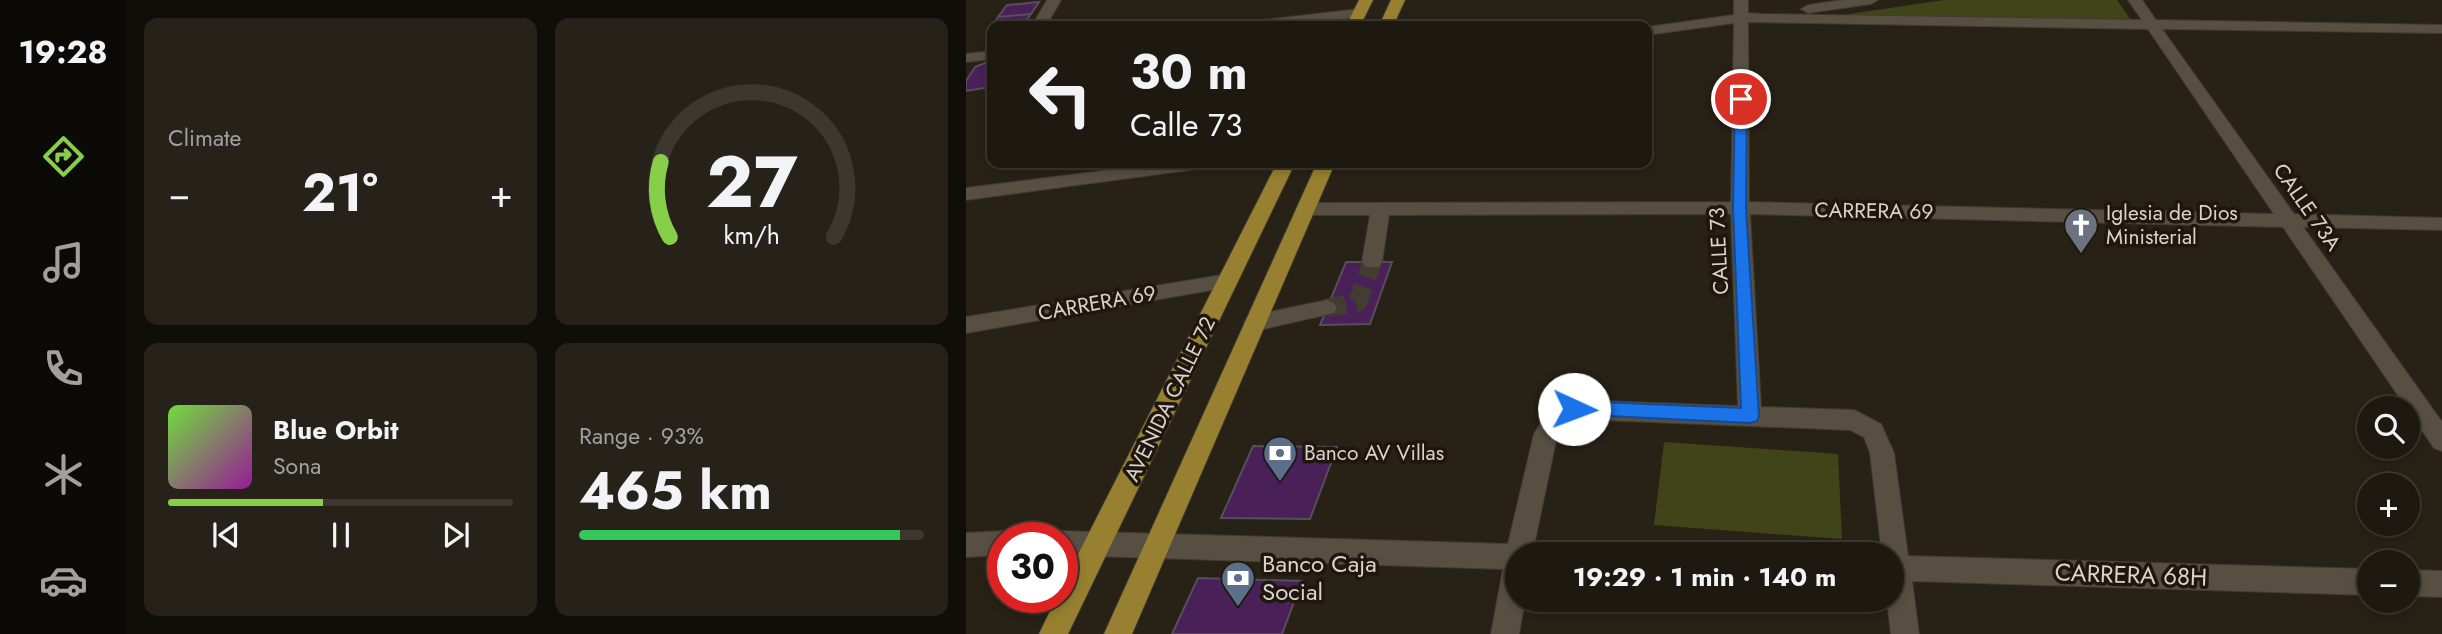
<!DOCTYPE html>
<html lang="en">
<head>
<meta charset="utf-8">
<style>
  :root { --surface:#1e1910; --page:#262219; --text:#f1f3f6; --muted:#a1a09f; --line:#3c3830; --accent:#88cf49 }
  body { margin:0; font-family:Jost,sans-serif; background:var(--page); color:var(--text); height:100vh; display:flex; flex-direction:column; font-size:26px; white-space:nowrap }
  * { box-sizing:border-box; margin:0 }
  p { font-size:23px; color:var(--muted) }
  .icon { flex:none; width:38px; height:38px; fill:none; stroke:currentColor; stroke-width:2; stroke-linecap:round; stroke-linejoin:round }
  .map { position:relative; flex:1; overflow:hidden }
  .sheet { display:flex; flex-direction:column; gap:18px; padding:18px; background:#100e09; width:840px }
  .sheet>* { flex:none }
  .banner { position:absolute; left:21px; top:21px; width:665px; height:147px; border-radius:14px; box-shadow:0 4px 10px #0003,0 0 0 2px var(--line); background:#1e1910; color:var(--text); overflow:hidden }
  .tools { position:absolute; left:1391px; top:396px; display:grid; gap:14px }
  .tools a { display:grid; place-items:center; width:63px; height:63px; border-radius:50%; background:var(--surface); box-shadow:0 4px 10px #0003,0 0 0 2px var(--line); font-size:35px }
  .speed { position:absolute; left:21px; top:522px; display:flex; gap:14px; font-size:35px; font-weight:700; text-align:center }
  .speed>* { display:grid; place-content:center; width:91px; height:91px; border-radius:50%; background:var(--surface); box-shadow:0 4px 10px #0003,0 0 0 2px var(--line); line-height:1 }
  .speed .limit { border:10px solid #d22; background:#fff; color:#111 }
  .pin { position:absolute; display:grid; place-items:center; width:60px; height:60px; color:#fff; margin:-30px; border:4px solid #fff; border-radius:50%; box-shadow:0 2px 7px #0007 }
  .me { position:absolute; width:77px; margin:-38px; rotate:92deg; stroke-linejoin:round; filter:drop-shadow(0 0 5px #0008) }
  .turn { display:flex; align-items:center; gap:24px; height:147px; padding:0 28px; font-size:32px }
  .turn .icon { width:91px; height:91px; stroke-width:2.5 }
  .turn b { display:block; font-size:49px; line-height:60px }
  .big { font-size:52px; font-weight:700; line-height:1.1 }
  .sheet .widget { flex:1; display:flex; flex-direction:column; justify-content:center; gap:10px; min-width:0; padding:0 24px; border-radius:14px; background:var(--page) }
  .sheet .dial { align-items:center; gap:0 }
  .dial svg { height:182px; overflow:visible; fill:none; stroke:var(--line); stroke-width:7; stroke-linecap:round; text-anchor:middle }
  .dial text { fill:var(--text); stroke:none }
  .song { display:flex; align-items:center; gap:21px }
  .cover { width:84px; height:84px; border-radius:10px; background:linear-gradient(135deg,hsl(100 70% 55%),hsl(300 70% 35%)) }
  .played { height:7px; border-radius:4px; background:linear-gradient(90deg,var(--accent) 45%,var(--line) 45%) }
  .keys { display:flex; justify-content:space-around; direction:ltr }
  .heat { display:flex; justify-content:space-between; align-items:center; font-size:38px; direction:ltr }
  .charge { height:10px; border-radius:5px; background:linear-gradient(90deg,#34c759 93%,var(--line) 0) }
  .sheet .tiles { flex:1; display:grid; gap:18px; grid-template-columns:repeat(2,1fr) }
  .trip { position:absolute; left:539px; top:542px; width:399px; height:70px; border-radius:35px; background:var(--surface); box-shadow:0 4px 10px #0003,0 0 0 2px var(--line); font-weight:700; line-height:70px; text-align:center }
  main { display:flex; flex:1; min-height:0 }
  .tab-bar { display:flex; flex-direction:column; width:126px; justify-content:space-around; align-items:center; background:#0c0a06; color:var(--muted) }
  .tab-bar .icon { width:49px; height:49px }
  .tab-bar .active { color:var(--accent) }
  .tab-bar b { font-size:32px; color:var(--text) }
  .map>svg:first-child { display:block }
  .green { fill:#404519 }
  .building { fill:#492158; stroke:#574e5a; stroke-width:2 }
  .lines { fill:none; stroke-linecap:round; stroke-linejoin:round }
  .minor-tunnel { stroke:#423c31; stroke-width:19; stroke-dasharray:19 10; stroke-linecap:butt }
  .minor-casing { stroke:#413a33; stroke-width:2 }
  .major-casing { stroke:#413a33; stroke-width:2 }
  .minor { fill:#574f42; fill-rule:evenodd }
  .major { fill:#978130; fill-rule:evenodd }
  .route { fill:#1a73e8; stroke:#114b97; stroke-width:2 }
  .labels { text-anchor:middle; stroke-width:7; stroke-linejoin:round; paint-order:stroke }
  .street-label { font-size:21px; fill:#d8d3cc; stroke:#1f170d }
  .poi-label { font-size:21px; fill:#d8d3cc; stroke:#1f170d; text-anchor:start }
  .near-poi-label { font-size:24px; fill:#d8d3cc; stroke:#1f170d; text-anchor:start }
  .near-street-label { font-size:24px; fill:#d8d3cc; stroke:#1f170d }
</style>
</head>
<body>
<main>
<nav class="tab-bar">
<b>19:28</b>
<svg class="icon active" aria-label="directions" viewBox="0 0 24 24"><path d="M12 3l9 9-9 9-9-9zM9 14v-3h6M13 9l2 2-2 2"/></svg>
<svg class="icon" aria-label="music" viewBox="0 0 24 24"><path d="M9 18V5l10-2v13"/><circle cx="6" cy="18" r="3"/><circle cx="16" cy="16" r="3"/></svg>
<svg class="icon" aria-label="phone" viewBox="0 0 24 24"><path d="M5 4h4l2 5-3 2q2 4 5 5l2-3 5 2v4C11 20 4 13 5 4z"/></svg>
<svg class="icon" aria-label="climate" viewBox="0 0 24 24"><path d="M12 3v18M4 7l16 10M4 17L20 7"/></svg>
<svg class="icon" aria-label="car" viewBox="0 0 24 24"><path d="M5 17H2v-5l4-1 3-4h7l3 4 3 1v5h-3M9 17h6M6 11h13"/><circle cx="7" cy="17" r="2"/><circle cx="17" cy="17" r="2"/></svg>
</nav>
<section class="sheet">
<div class="tiles">
<div class="widget"><p>Climate</p>
<div class="heat"><a>−</a><b class="big">21°</b><a>+</a></div>
</div>
<div class="widget dial"><svg viewBox="0 0 100 80">
<path d="M14 69A42 42 0 1 1 86 69"/>
<path d="M14 69A42 42 0 0 1 10 36" stroke="#88cf49"/>
<text x="50" y="56" font-size="32" font-weight="700">27</text>
<text x="50" y="72" font-size="11">km/h</text>
</svg></div>
<div class="widget">
<div class="song"><i class="cover"></i><div><b>Blue Orbit</b><p>Sona</p></div></div>
<div class="played"></div>
<div class="keys"><svg class="icon" aria-label="previous" viewBox="0 0 24 24"><path d="M18 5L8 12l10 7zM5 5v14"/></svg><svg class="icon" aria-label="pause" viewBox="0 0 24 24"><path d="M8 5v14M16 5v14"/></svg><svg class="icon" aria-label="next" viewBox="0 0 24 24"><path d="M6 5l10 7-10 7zM19 5v14"/></svg></div>
</div>
<div class="widget"><p>Range · 93%</p><b class="big">465 km</b><div class="charge"></div></div>
</div>
</section>
<div class="map">
<svg width="1476" height="634" viewBox="0 0 1476 634">
  <rect width="100%" height="100%" fill="#282116"/>
  <path class="green" d="M978,0H1151L1165,20L877,15Z
    M698,442L872,454L876,539L688,525Z"/>
  <path class="building" d="M73,2L65,14L32,17L41,5Z
    M65,14L56,26H26V31H23L32,17Z
    M26,60L24,87L0,91V81L9,67Z
    M380,262H426L404,324L354,325Z
    M287,446L371,447L344,519L255,518Z
    M232,578L336,581L316,634H206Z"/>
  <g class="lines">
    <path class="minor-tunnel" d="M361,308L392,302L406,262"/>
    <g class="minor-casing">
      <path id="minor" d="M81,0H95L80,26H66Z
        M768,0H782V13L796,14L1176,20L1162,0H1176L1190,20L1476,25V33L1196,29L1328,214L1476,218V230L1337,227L1476,422V451L1468,448L1317,227L784,214L795,407L888,410L915,424L928,453L942,556L1404,569V595L946,581L953,634H925L921,600H926V555H916L904,453L898,437L884,430L611,419L597,427L591,436L566,555H551V600H559L553,634H525L537,569L96,555V537H85L96,531L542,544L568,434L581,413L608,400L772,406L765,214L423,215L416,262L413,267H399L396,262L404,215H339L330,209L339,203L765,202L768,23L681,35V27L768,15ZM782,22L1182,29L1308,214L783,202Z
        M876,0H912L905,4L842,13L835,9L842,5Z
        M393,9L398,10V16L314,26H272L279,22Z
        M26,51V59L0,62V54Z
        M199,163H248L239,168L0,200V188Z
        M262,274L269,276L272,281L269,286L0,333V317Z
        M361,300L368,303L371,308L368,313L289,331L282,329L278,323L282,317L289,315Z
        M37,531L48,537H37V555L0,557V533Z
        M1442,570L1476,571V597L1442,596Z"/>
    </g>
    <g class="major-casing">
      <path id="major" d="M393,0H407L394,26H380Z
        M425,0H439L427,26H413Z
        M311,163H329L102,634H73L91,597H96V586Z
        M351,163H369L166,634H138Z"/>
    </g>
    <use href="#minor" class="minor"/>
    <use href="#major" class="major"/>
  </g>
  <path class="route" d="M775,96L781,99L780,208L793,416L791,421L784,423L602,414L599,409L602,404L608,401L775,408L767,208L769,99Z"/>
  <defs>
    <g id="church-pin" transform="scale(1.75)"><path d="M0 17L-7.5 6A9.5 9.5 0 1 1 7.5 6Z" fill="#6b7280" stroke="#1f170d"/><path d="M-1.2-6h2.4v3.5h3.3v2.4h-3.3V6h-2.4V-.1h-3.3v-2.4h3.3Z" fill="#fff"/></g>
    <g id="bank-pin" transform="scale(1.75)"><path d="M0 17L-7.5 6A9.5 9.5 0 1 1 7.5 6Z" fill="#5c6f8a" stroke="#1f170d"/><path d="M-6-4H6V4H-6ZM0-2.3a2.3 2.3 0 1 0 0 4.6a2.3 2.3 0 1 0 0-4.6Z" fill="#fff"/></g>
  </defs>
  <g fill-rule="evenodd">
    <use href="#church-pin" x="1115" y="225"/>
    <use href="#bank-pin" x="314" y="453"/>
    <use href="#bank-pin" x="272" y="578"/>
  </g>
  <g class="labels">
    <g class="street-label">
      <text transform="translate(1341 207) rotate(55)" y="7">CALLE 73A</text>
      <text transform="translate(908 211) rotate(1)" y="7">CARRERA 69</text>
      <text transform="translate(753 251) rotate(-93)" y="7">CALLE 73</text>
      <text transform="translate(131 303) rotate(-10)" y="7">CARRERA 69</text>
      <text transform="translate(204 399) rotate(-64)" y="7">AVENIDA CALLE 72</text>
    </g>
    <g class="poi-label">
      <text x="1140" y="220">Iglesia de Dios<tspan x="1140" dy="24">Ministerial</tspan></text>
      <text x="338" y="460">Banco AV Villas</text>
    </g>
    <g class="near-poi-label">
      <text x="296" y="572">Banco Caja<tspan x="296" dy="28">Social</tspan></text>
    </g>
    <g class="near-street-label">
      <text transform="translate(1165 575) rotate(2)" y="8">CARRERA 68H</text>
    </g>
  </g>
</svg>
<div class="tools">
<a><svg class="icon" aria-label="search" viewBox="0 0 24 24"><circle cx="10" cy="10" r="6"/><path d="M15 15l6 6"/></svg></a>
<a>+</a>
<a>−</a>
</div>
<div class="speed"><div class="limit">30</div></div>
<div class="pin" style="left:775px;top:99px;background:#d93025"><svg class="icon" aria-label="arrive" viewBox="0 0 24 24"><path d="M6 21V4h12l-3 4 3 4H6"/></svg></div>
<svg class="me" style="left:608px;top:409px" viewBox="-20 -20 40 40"><circle r="19" fill="#fff"/><path d="M0-13L10 11 0 6-10 11z" fill="#1a73e8"/></svg>
<div class="trip">19:29 · 1 min · 140 m</div>
<div class="banner">
<div class="turn"><svg class="icon" aria-label="left" viewBox="0 0 24 24"><path d="M17 20v-9H6M10 6l-5 5 5 5"/></svg><div><b>30 m</b>Calle 73</div></div>
</div>
</div>
</main>
</body>
</html>
